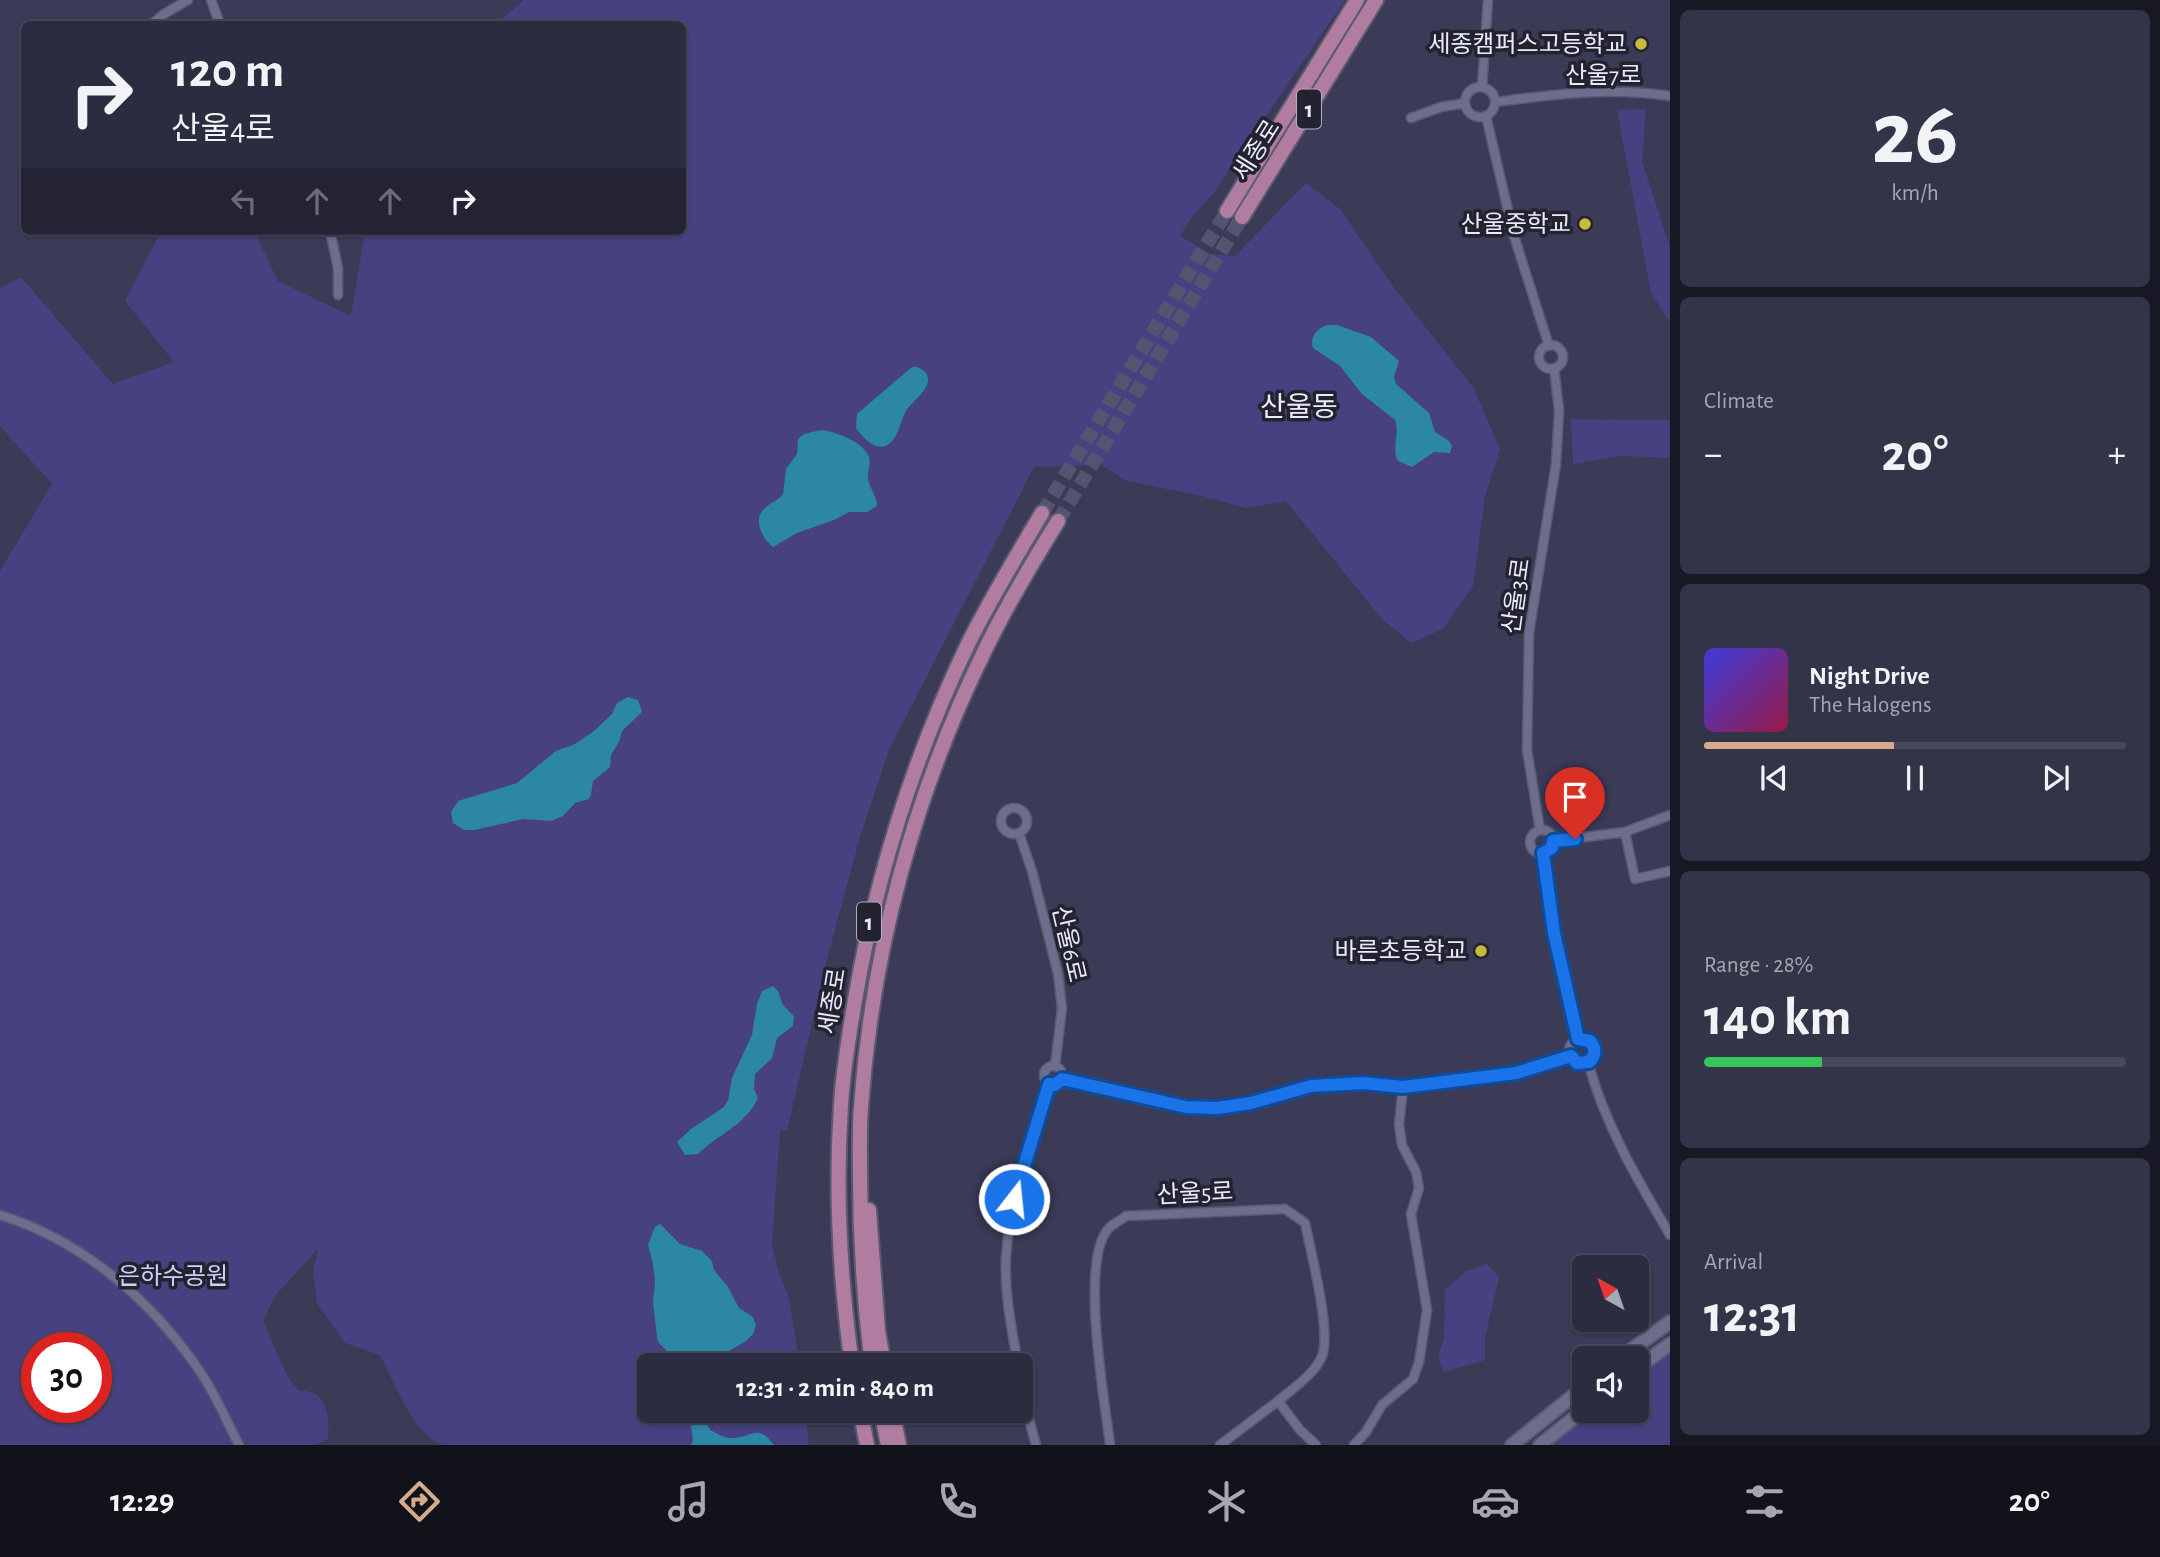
<!DOCTYPE html>
<html lang="en">
<head>
<meta charset="utf-8">
<style>
  :root { --surface:#2c2c41; --page:#343448; --text:#f1f3f6; --muted:#a6a7b1; --line:#48485a; --accent:#d6ab8b }
  body { margin:0; font-family:"Alegreya Sans","Noto Sans KR",sans-serif; background:var(--page); color:var(--text); height:100vh; display:flex; flex-direction:column; font-size:26px; white-space:nowrap }
  * { box-sizing:border-box; margin:0 }
  p { font-size:23px; color:var(--muted) }
  .icon { flex:none; width:38px; height:38px; fill:none; stroke:currentColor; stroke-width:2; stroke-linecap:round; stroke-linejoin:round }
  .map { position:relative; flex:1; overflow:hidden }
  .drawer { display:flex; flex-direction:column; gap:10px; padding:10px; background:#181824; width:490px }
  .drawer>* { flex:none }
  .banner { position:absolute; left:21px; top:21px; width:665px; height:214px; border-radius:10px; box-shadow:0 2px 5px #0004,0 0 0 2px var(--line); background:#2c2c41; color:var(--text); overflow:hidden }
  .needle { width:46px; rotate:320deg }
  .fabs { position:absolute; left:1572px; top:1255px; display:grid; gap:14px }
  .fabs a { display:grid; place-items:center; width:77px; height:77px; border-radius:10px; background:var(--surface); box-shadow:0 2px 5px #0004,0 0 0 2px var(--line); font-size:35px }
  .speed { position:absolute; left:21px; top:1332px; display:flex; gap:14px; font-size:35px; font-weight:700; text-align:center }
  .speed>* { display:grid; place-content:center; width:91px; height:91px; border-radius:50%; background:var(--surface); box-shadow:0 2px 5px #0004,0 0 0 2px var(--line); line-height:1 }
  .speed .limit { border:10px solid #d22; background:#fff; color:#111 }
  .pin { position:absolute; display:grid; place-items:center; width:60px; height:60px; color:#fff; margin:-72px -30px; border-radius:50% 50% 50% 0; rotate:-45deg; box-shadow:0 0 7px #0007 }
  .pin .icon { rotate:45deg }
  .me { position:absolute; width:77px; margin:-38px; rotate:16deg; stroke-linejoin:round; filter:drop-shadow(0 0 5px #0008) }
  .turn { display:flex; align-items:center; gap:24px; height:147px; padding:0 35px; font-size:32px }
  .turn .icon { width:91px; height:91px; stroke-width:2.5 }
  .turn b { display:block; font-size:49px; line-height:60px }
  .lanes { display:flex; align-items:center; height:66px; padding:0 35px; background:#0003; justify-content:center; gap:35px; direction:ltr }
  .lanes .off { opacity:.35 }
  .big { font-size:52px; font-weight:700; line-height:1.1 }
  .drawer .widget { flex:1; display:flex; flex-direction:column; justify-content:center; gap:10px; min-width:0; padding:0 24px; border-radius:10px; background:var(--page) }
  .drawer .dial { align-items:center; gap:0 }
  .dial b { font-size:91px; line-height:1 }
  .song { display:flex; align-items:center; gap:21px }
  .cover { width:84px; height:84px; border-radius:10px; background:linear-gradient(135deg,hsl(240 70% 55%),hsl(340 70% 35%)) }
  .played { height:7px; border-radius:4px; background:linear-gradient(90deg,var(--accent) 45%,var(--line) 45%) }
  .keys { display:flex; justify-content:space-around; direction:ltr }
  .heat { display:flex; justify-content:space-between; align-items:center; font-size:38px; direction:ltr }
  .charge { height:10px; border-radius:5px; background:linear-gradient(90deg,#34c759 28%,var(--line) 0) }
  .trip { position:absolute; left:637px; top:1353px; width:396px; height:70px; border-radius:10px; background:var(--surface); box-shadow:0 2px 5px #0004,0 0 0 2px var(--line); font-weight:700; line-height:70px; text-align:center }
  .tab-bar { display:flex; height:112px; justify-content:space-around; align-items:center; background:#12121a; color:var(--muted) }
  .tab-bar .icon { width:49px; height:49px }
  .tab-bar .current { color:var(--accent) }
  .tab-bar b { font-size:32px; color:var(--text) }
  main { display:flex; flex:1; min-height:0 }
  .map>svg:first-child { display:block }
  .green { fill:#474181; fill-rule:evenodd }
  .water { fill:#2c86a5 }
  .lines { fill:none; stroke-linecap:round; stroke-linejoin:round }
  .trunk-tunnel { stroke:#555470; stroke-width:14; stroke-dasharray:14 7; stroke-linecap:butt }
  .minor-casing { stroke:#5a5972; stroke-width:11 }
  .secondary-casing { stroke:#5a5972; stroke-width:16 }
  .trunk-casing { stroke:#5a5972; stroke-width:18 }
  .minor { stroke:#6d6d8d; stroke-width:8 }
  .secondary { stroke:#6d6d8d; stroke-width:12 }
  .trunk { stroke:#b07da0; stroke-width:14 }
  .route-casing { stroke:#114b97; stroke-width:18 }
  .route { stroke:#1a73e8; stroke-width:12 }
  .poi-dot { fill:#c5bc3d; stroke:#232330; stroke-width:2.5 }
  .labels { text-anchor:middle; stroke-width:7; stroke-linejoin:round; paint-order:stroke }
  .shield { fill:#232330; stroke:#aeaebf; stroke-width:2 }
  .shield-label { font-size:23px; font-weight:bold; fill:#e9eafc }
  .poi-label { font-size:24px; fill:#e9eafc; stroke:#232330; text-anchor:end }
  .street-label { font-size:24px; fill:#e9eafc; stroke:#232330 }
  .park-label { font-size:24px; fill:#cfcffb; stroke:#232330 }
  .quarter-label { font-size:28px; fill:#e9eafc; stroke:#232330 }
</style>
</head>
<body>
<main>
<div class="map">
<svg width="1670" height="1445" viewBox="0 0 1670 1445">
  <rect width="100%" height="100%" fill="#3b3a57"/>
  <path class="green" d="M524,0H1345L1213,194L1191,218L1180,236L1210,254L1235,256L1306,183L1340,209L1392,285L1473,387L1500,449L1485,496L1473,586L1443,629L1411,643L1382,619L1286,501L1246,508L1202,496L1127,481L1101,465L1034,467L889,750L860,837L826,963L787,1131H780L772,1244L777,1266L789,1299L800,1365H649V1410L805,1411L809,1445H442C413,1434 394,1381 380,1355L345,1343L317,1303L313,1272L318,1249L275,1296L263,1321L288,1377L299,1391C327,1388 330,1418 328,1439L317,1445H0V571L52,484L0,426V288L21,277L113,384L174,362L125,301L161,231H254L278,281L351,316L365,231H682V24H496ZM37,1348H96V1407H37Z
    M1646,109L1642,161L1670,248V322L1651,293L1617,110Z
    M1571,419L1670,420V458L1620,456L1573,464Z
    M1487,1264L1499,1277L1485,1338V1360L1444,1372L1438,1357L1444,1338L1445,1290L1466,1271Z
    M1670,1353V1445H1551L1596,1411L1636,1410V1379Z"/>
  <path class="water" d="M1328,325H1337L1371,337L1399,361L1394,377L1396,384L1429,413L1435,432L1449,441L1452,446L1450,453L1434,452L1412,467L1398,461C1391,449 1400,436 1395,420L1362,394L1340,366L1313,348C1309,336 1318,328 1328,325Z
    M912,367H918C923,370 928,373 928,379C929,391 912,401 906,411C901,419 900,429 895,437C882,457 866,442 856,428L857,414Z
    M821,430C836,432 863,441 869,457C871,464 867,472 868,480C870,489 877,496 877,506L867,512H849L834,520L797,533L773,547C762,538 752,519 765,508C771,502 778,501 783,494L786,469L797,454L798,439L804,434Z
    M628,697L638,700L642,712L622,731L619,742L611,755L610,767L593,781L591,795L589,799L575,803L563,816L551,821L523,819L474,830H464L453,823L451,812L458,801L517,783L556,751L575,744L594,731L612,714L617,703Z
    M773,986L778,991L783,1005L794,1016L793,1026L777,1038L772,1058L755,1074L754,1089L758,1098C745,1126 718,1134 698,1154L685,1155L677,1142L691,1129L724,1107L728,1100L732,1078L752,1035L757,1004L762,991Z
    M660,1224L680,1244L702,1251L712,1261L714,1270L728,1287L739,1308L753,1317L756,1325L753,1334L746,1341L727,1352L715,1357L707,1365H672L667,1351L658,1342L657,1337L653,1301L655,1283L653,1264L648,1245L655,1227Z
    M689,1411H706L705,1419L710,1430C716,1433 724,1438 732,1438C754,1437 757,1423 774,1445H691L693,1440Z"/>
  <g class="lines">
    <path class="trunk-tunnel" d="M1042,513L1227,211
      M1058,521L1242,217"/>
    <g class="minor-casing">
      <path id="minor" d="M211,0L220,24
        M152,24L164,14L188,0
        M1465 102a15 15 0 1 1 30 0a15 15 0 1 1-30 0Z
        M1482,87L1488,0
        M1495,102C1558,94 1606,87 1670,96
        M1486,116L1514,236L1549,346
        M1411,118L1441,107L1465,103
        M330,231L338,268V295
        M1539 357a12 12 0 1 1 24 0a12 12 0 1 1-24 0Z
        M1001 821a13 13 0 1 1 26 0a13 13 0 1 1-26 0Z
        M1540,830L1527,750L1529,633L1556,464L1559,410L1554,368
        M1530 842a12 12 0 1 1 24 0a12 12 0 1 1-24 0Z
        M1625,832L1635,879L1670,871
        M1019,833L1032,871L1058,974L1062,1008L1055,1066
        M1554,841L1625,832L1670,815
        M1543,853L1554,933L1578,1039
        M1569 1051a13 13 0 1 1 26 0a13 13 0 1 1-26 0Z
        M1588,1062C1605,1125 1637,1179 1670,1235
        M1044 1075a9 9 0 1 1 18 0a9 9 0 1 1-18 0Z
        M1062,1079L1186,1107L1217,1108L1251,1103L1311,1086L1362,1083L1403,1087L1516,1073L1571,1056
        M0,1215C83,1241 150,1299 199,1370C215,1393 226,1420 239,1445
        M1018,1365C1012,1330 1004,1293 1006,1257C1010,1198 1029,1139 1049,1084
        M1020,1379L1025,1405L1036,1445
        M1110,1445C1105,1402 1079,1259 1109,1228C1113,1224 1121,1220 1126,1216L1285,1209L1305,1223C1311,1252 1330,1327 1323,1353C1318,1372 1292,1389 1278,1401L1300,1430L1316,1445
        M1220,1445L1278,1401
        M1354,1445L1366,1432L1382,1405L1413,1379L1419,1362L1427,1310L1411,1214L1419,1188L1416,1172L1402,1145L1399,1125L1403,1087"/>
    </g>
    <g class="secondary-casing">
      <path id="secondary" d="M1620,1358L1670,1322
        M1636,1369L1670,1344
        M1512,1445L1584,1387
        M1540,1445L1584,1410"/>
    </g>
    <g class="trunk-casing">
      <path id="trunk" d="M1227,211L1357,0
        M1242,217L1376,0
        M869,1210L878,1331L884,1365
        M852,1365C840,1279 835,1192 841,1105C843,1070 849,1035 855,1000C876,876 914,756 969,642C991,598 1017,555 1042,513
        M872,1365C864,1302 860,1239 860,1175C860,1153 859,1129 861,1107C872,949 915,792 985,650C1006,606 1032,563 1058,521
        M860,1410L867,1445
        M881,1410L888,1445
        M892,1410L899,1445"/>
    </g>
    <use href="#minor" class="minor"/>
    <use href="#secondary" class="secondary"/>
    <use href="#trunk" class="trunk"/>
  </g>
  <g class="lines">
    <g class="route-casing">
      <path id="route" d="M1014,1199L1049,1084L1055,1085L1062,1079L1186,1107L1217,1108L1251,1103L1311,1086L1362,1083L1403,1087L1516,1073L1571,1056L1577,1063L1589,1062C1596,1055 1596,1048 1590,1041L1578,1039L1554,933L1543,853L1552,848L1553,841L1575,839"/>
    </g>
    <use href="#route" class="route"/>
  </g>
  <g class="poi-dot">
    <circle cx="1641" cy="44" r="7"/>
    <circle cx="1585" cy="224" r="7"/>
    <circle cx="1481" cy="951" r="7"/>
  </g>
  <g class="labels">
    <g class="shield">
      <rect x="1297" y="89.5" width="24" height="39" rx="5"/>
      <rect x="857" y="902.5" width="24" height="39" rx="5"/>
    </g>
    <g class="shield-label">
      <text x="1309" y="117">1</text>
      <text x="869" y="930">1</text>
    </g>
    <g class="poi-label">
      <text x="1627" y="52">세종캠퍼스고등학교</text>
      <text x="1571" y="232">산울중학교</text>
      <text x="1467" y="959">바른초등학교</text>
    </g>
    <g class="street-label">
      <text x="1603" y="83">산울7로</text>
      <text transform="translate(1256 150) rotate(-58)" y="8">세종로</text>
      <text transform="translate(1516 596) rotate(-82)" y="8">산울3로</text>
      <text transform="translate(1069 944) rotate(77)" y="8">산울6로</text>
      <text transform="translate(832 1001) rotate(-81)" y="8">세종로</text>
      <text transform="translate(1195 1193) rotate(-3)" y="8">산울5로</text>
    </g>
    <g class="park-label">
      <text x="173" y="1284">은하수공원</text>
    </g>
    <g class="quarter-label">
      <text x="1299" y="416">산울동</text>
    </g>
  </g>
</svg>
<div class="fabs">
<a><svg class="needle" viewBox="-14 -14 28 28"><path d="M0-13l5 13h-10z" fill="#e53935"/><path d="M0 13l5-13h-10z" fill="#a6a7b1"/></svg></a>
<a><svg class="icon" aria-label="sound" viewBox="0 0 24 24"><path d="M4 9h4l5-4v14l-5-4H4zM17 9q2 3 0 6"/></svg></a>
</div>
<div class="speed"><div class="limit">30</div></div>
<div class="pin" style="left:1575px;top:839px;background:#d93025"><svg class="icon" aria-label="arrive" viewBox="0 0 24 24"><path d="M6 21V4h12l-3 4 3 4H6"/></svg></div>
<svg class="me" style="left:1014px;top:1199px" viewBox="-20 -20 40 40"><circle r="17" fill="#1a73e8" stroke="#fff" stroke-width="3"/><path d="M0-11L8 9 0 5-8 9z" fill="#fff"/></svg>
<div class="trip">12:31 · 2 min · 840 m</div>
<div class="banner">
<div class="turn"><svg class="icon" aria-label="right" viewBox="0 0 24 24"><path d="M7 20v-9h11M14 6l5 5-5 5"/></svg><div><b>120 m</b>산울4로</div></div>
<div class="lanes"><svg class="icon off" aria-label="left" viewBox="0 0 24 24"><path d="M17 20v-9H6M10 6l-5 5 5 5"/></svg><svg class="icon off" aria-label="ahead" viewBox="0 0 24 24"><path d="M12 20V5M6 11l6-6 6 6"/></svg><svg class="icon off" aria-label="ahead" viewBox="0 0 24 24"><path d="M12 20V5M6 11l6-6 6 6"/></svg><svg class="icon" aria-label="right" viewBox="0 0 24 24"><path d="M7 20v-9h11M14 6l5 5-5 5"/></svg></div>
</div>
</div>
<section class="drawer">
<div class="widget dial"><b>26</b><p>km/h</p></div>
<div class="widget"><p>Climate</p>
<div class="heat"><a>−</a><b class="big">20°</b><a>+</a></div>
</div>
<div class="widget">
<div class="song"><i class="cover"></i><div><b>Night Drive</b><p>The Halogens</p></div></div>
<div class="played"></div>
<div class="keys"><svg class="icon" aria-label="previous" viewBox="0 0 24 24"><path d="M18 5L8 12l10 7zM5 5v14"/></svg><svg class="icon" aria-label="pause" viewBox="0 0 24 24"><path d="M8 5v14M16 5v14"/></svg><svg class="icon" aria-label="next" viewBox="0 0 24 24"><path d="M6 5l10 7-10 7zM19 5v14"/></svg></div>
</div>
<div class="widget"><p>Range · 28%</p><b class="big">140 km</b><div class="charge"></div></div>
<div class="widget"><p>Arrival</p><b class="big">12:31</b></div>
</section>
</main>
<nav class="tab-bar">
<b>12:29</b>
<svg class="icon current" aria-label="directions" viewBox="0 0 24 24"><path d="M12 3l9 9-9 9-9-9zM9 14v-3h6M13 9l2 2-2 2"/></svg>
<svg class="icon" aria-label="music" viewBox="0 0 24 24"><path d="M9 18V5l10-2v13"/><circle cx="6" cy="18" r="3"/><circle cx="16" cy="16" r="3"/></svg>
<svg class="icon" aria-label="phone" viewBox="0 0 24 24"><path d="M5 4h4l2 5-3 2q2 4 5 5l2-3 5 2v4C11 20 4 13 5 4z"/></svg>
<svg class="icon" aria-label="climate" viewBox="0 0 24 24"><path d="M12 3v18M4 7l16 10M4 17L20 7"/></svg>
<svg class="icon" aria-label="car" viewBox="0 0 24 24"><path d="M5 17H2v-5l4-1 3-4h7l3 4 3 1v5h-3M9 17h6M6 11h13"/><circle cx="7" cy="17" r="2"/><circle cx="17" cy="17" r="2"/></svg>
<svg class="icon" aria-label="filters" viewBox="0 0 24 24"><path d="M4 7h16M4 17h16"/><circle cx="9" cy="7" r="2"/><circle cx="15" cy="17" r="2"/></svg>
<b>20°</b>
</nav>
</body>
</html>
